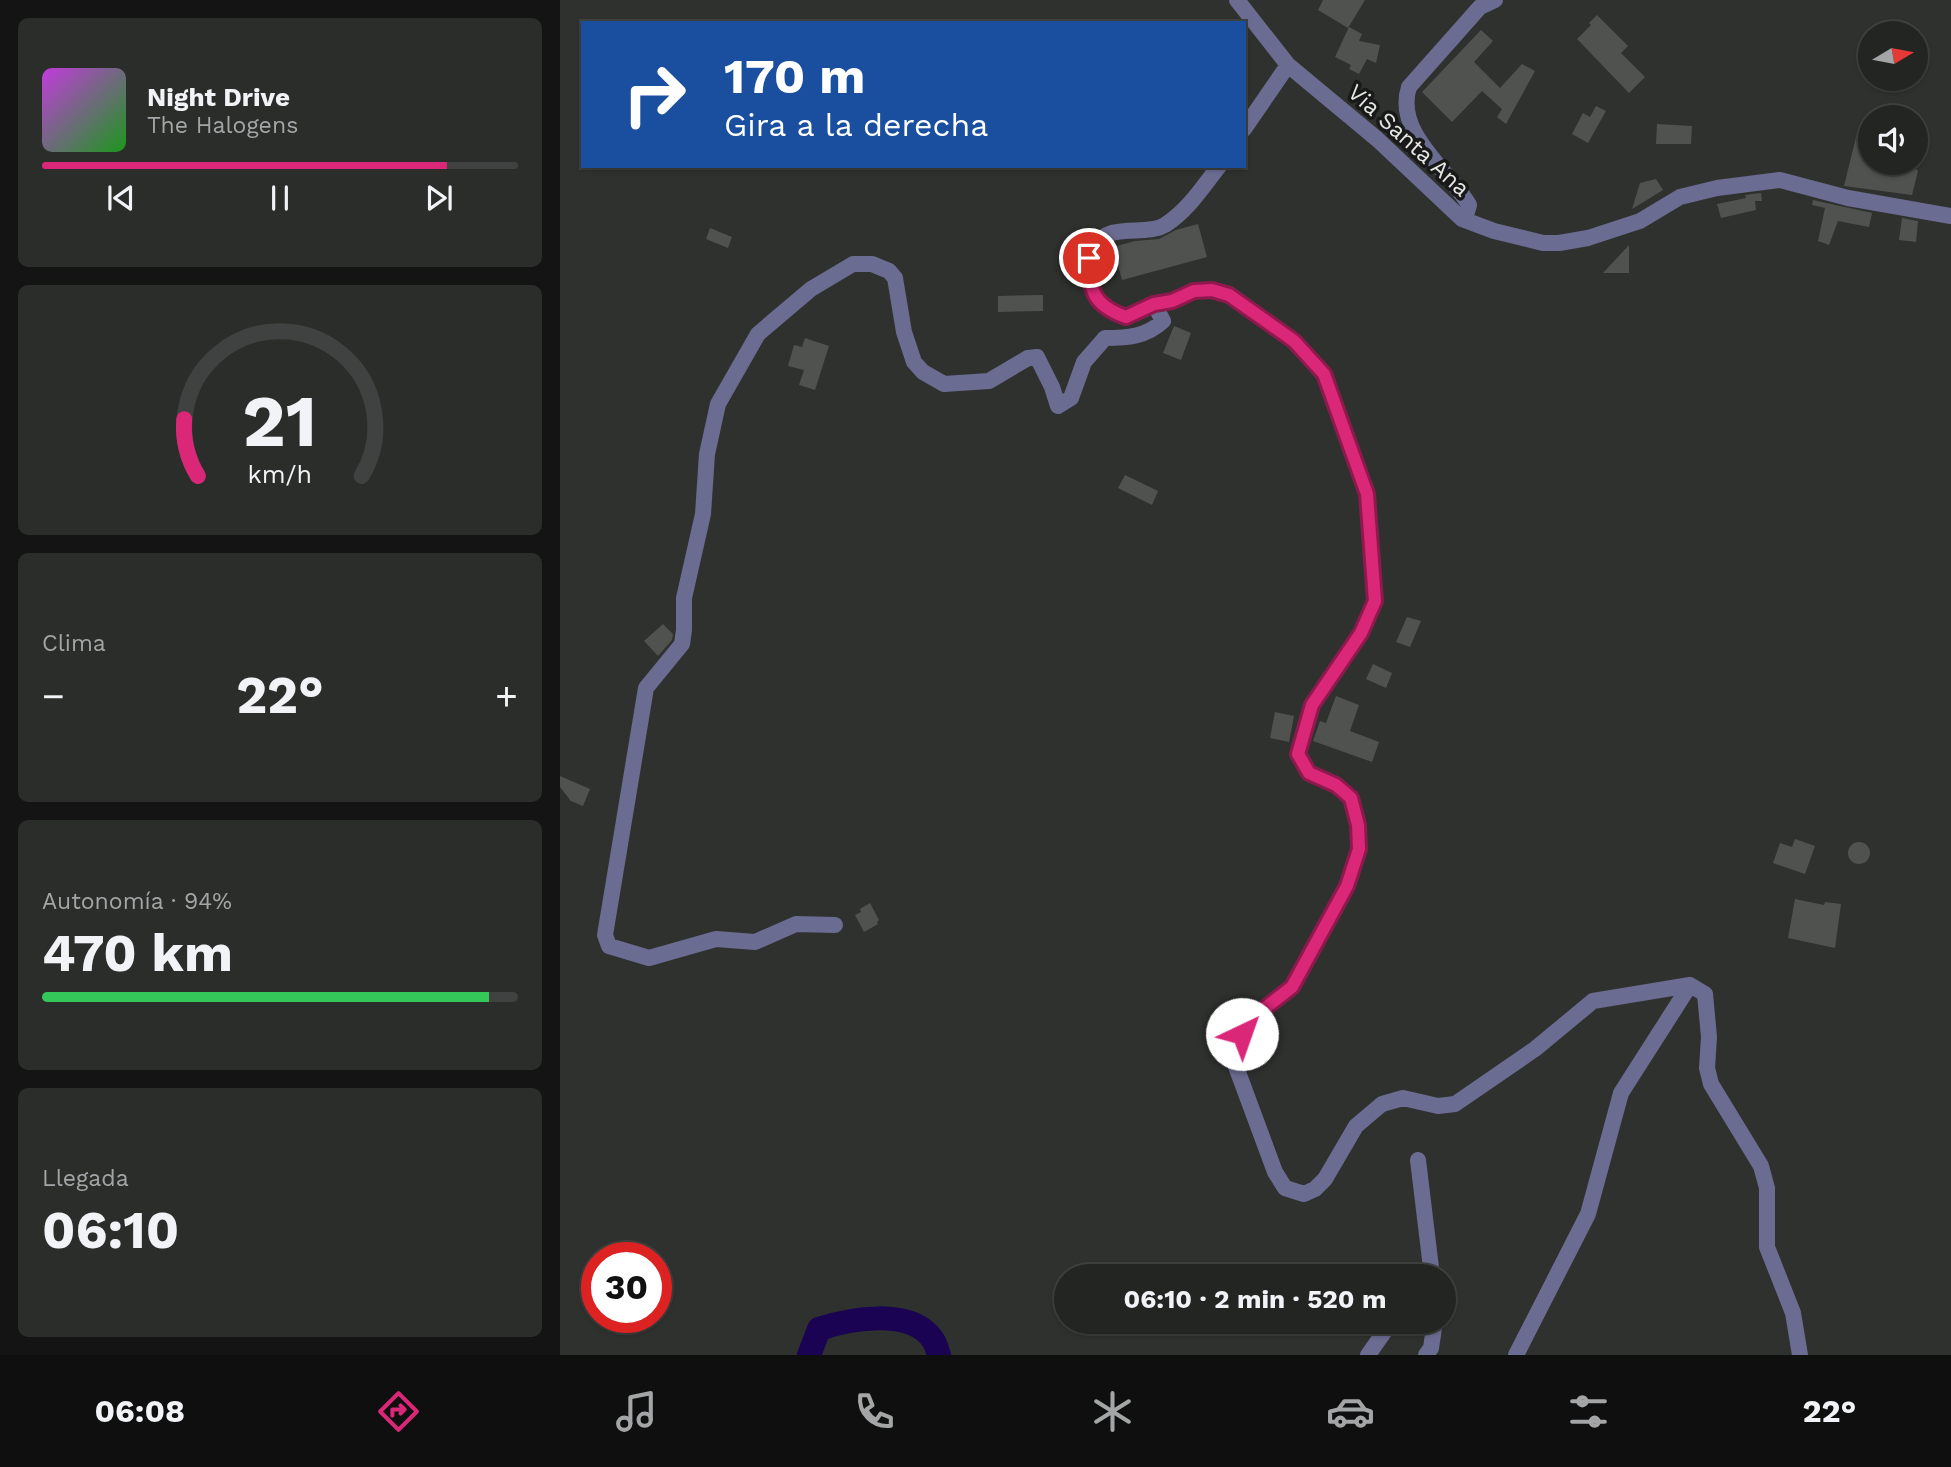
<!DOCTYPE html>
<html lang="es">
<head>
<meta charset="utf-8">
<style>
  :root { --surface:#232523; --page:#2b2d2b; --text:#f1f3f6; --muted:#a3a5a6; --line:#404241; --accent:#db2777 }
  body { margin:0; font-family:"Work Sans",sans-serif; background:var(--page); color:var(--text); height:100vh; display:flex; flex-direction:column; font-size:26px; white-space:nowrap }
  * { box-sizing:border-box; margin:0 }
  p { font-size:23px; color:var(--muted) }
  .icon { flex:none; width:38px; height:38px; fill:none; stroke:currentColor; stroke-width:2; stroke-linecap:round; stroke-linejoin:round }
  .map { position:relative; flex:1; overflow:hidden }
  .drawer { display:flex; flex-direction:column; gap:18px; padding:18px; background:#131413; width:560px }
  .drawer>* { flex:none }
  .hud { position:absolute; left:21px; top:21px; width:665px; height:147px; border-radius:0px; box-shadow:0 2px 5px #0004,0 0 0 2px var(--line); background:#1a4fa0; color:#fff; overflow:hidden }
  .needle { width:46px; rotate:80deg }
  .fabs { position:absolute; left:1298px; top:21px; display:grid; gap:14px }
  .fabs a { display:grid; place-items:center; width:70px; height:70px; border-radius:50%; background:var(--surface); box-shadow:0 2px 5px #0004,0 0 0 2px var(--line); font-size:35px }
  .speed { position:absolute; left:21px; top:1242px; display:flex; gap:14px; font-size:35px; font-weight:700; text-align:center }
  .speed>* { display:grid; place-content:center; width:91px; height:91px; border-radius:50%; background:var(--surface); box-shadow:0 2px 5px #0004,0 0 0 2px var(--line); line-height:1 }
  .speed .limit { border:10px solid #d22; background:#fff; color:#111 }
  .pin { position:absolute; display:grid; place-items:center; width:60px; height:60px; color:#fff; margin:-30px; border:4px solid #fff; border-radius:50%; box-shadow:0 2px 7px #0007 }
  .me { position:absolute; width:77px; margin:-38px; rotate:42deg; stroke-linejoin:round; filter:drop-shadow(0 0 5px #0008) }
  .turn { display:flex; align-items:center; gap:24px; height:147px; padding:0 28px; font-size:32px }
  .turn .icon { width:91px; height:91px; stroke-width:2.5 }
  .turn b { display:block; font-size:49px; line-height:60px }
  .big { font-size:52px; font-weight:700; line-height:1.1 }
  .drawer .card { flex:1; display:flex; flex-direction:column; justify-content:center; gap:10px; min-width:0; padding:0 24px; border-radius:10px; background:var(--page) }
  .drawer .dial { align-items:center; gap:0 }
  .dial svg { height:182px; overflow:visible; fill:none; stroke:var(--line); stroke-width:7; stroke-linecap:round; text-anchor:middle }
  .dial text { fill:var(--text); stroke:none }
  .song { display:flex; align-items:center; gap:21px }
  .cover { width:84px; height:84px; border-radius:10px; background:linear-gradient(135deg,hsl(290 70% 55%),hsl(120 70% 35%)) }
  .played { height:7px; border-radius:4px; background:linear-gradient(90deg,var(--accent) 85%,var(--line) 85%) }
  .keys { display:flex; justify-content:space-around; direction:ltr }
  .heat { display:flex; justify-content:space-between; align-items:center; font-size:38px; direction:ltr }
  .charge { height:10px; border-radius:5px; background:linear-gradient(90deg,#34c759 94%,var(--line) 0) }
  .trip { position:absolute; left:494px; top:1264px; width:402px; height:70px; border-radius:35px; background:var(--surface); box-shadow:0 2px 5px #0004,0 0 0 2px var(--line); font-weight:700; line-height:70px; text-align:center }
  .tabs { display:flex; height:112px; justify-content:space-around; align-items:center; background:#0e0f0e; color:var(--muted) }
  .tabs .icon { width:49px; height:49px }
  .tabs .selected { color:var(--accent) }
  .tabs b { font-size:32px; color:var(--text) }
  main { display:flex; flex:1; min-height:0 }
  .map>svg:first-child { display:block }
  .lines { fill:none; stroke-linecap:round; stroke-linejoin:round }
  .river { stroke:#190352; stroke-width:24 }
  .building { fill:#505250 }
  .minor { stroke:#6b6c91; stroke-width:16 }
  .route-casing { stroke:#8e194d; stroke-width:18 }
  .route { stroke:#db2777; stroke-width:12 }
  .labels { text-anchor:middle; stroke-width:7; stroke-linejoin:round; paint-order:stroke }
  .street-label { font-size:23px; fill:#e5e7e5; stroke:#181918 }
</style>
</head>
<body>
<main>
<section class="drawer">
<div class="card">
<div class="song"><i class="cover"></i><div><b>Night Drive</b><p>The Halogens</p></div></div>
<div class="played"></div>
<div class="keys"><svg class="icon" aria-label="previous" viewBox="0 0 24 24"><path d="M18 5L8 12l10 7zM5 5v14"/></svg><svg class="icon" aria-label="pause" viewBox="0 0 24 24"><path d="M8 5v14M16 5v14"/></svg><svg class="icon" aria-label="next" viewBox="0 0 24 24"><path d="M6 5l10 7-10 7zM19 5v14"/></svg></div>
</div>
<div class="card dial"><svg viewBox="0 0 100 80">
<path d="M14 69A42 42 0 1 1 86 69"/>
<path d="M14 69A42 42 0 0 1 8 44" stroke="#db2777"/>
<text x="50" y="56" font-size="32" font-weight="700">21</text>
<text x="50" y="72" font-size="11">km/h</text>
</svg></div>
<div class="card"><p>Clima</p>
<div class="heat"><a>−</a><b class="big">22°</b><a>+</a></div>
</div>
<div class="card"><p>Autonomía · 94%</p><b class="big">470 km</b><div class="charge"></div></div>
<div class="card"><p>Llegada</p><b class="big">06:10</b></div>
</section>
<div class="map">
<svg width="1391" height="1355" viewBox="0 0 1391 1355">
  <rect width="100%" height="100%" fill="#2f312f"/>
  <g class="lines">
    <path class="river" d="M249,1355L259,1329C289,1319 351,1307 373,1340C376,1344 377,1350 379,1355"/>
  </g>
  <path class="building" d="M763,0H805L788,28L758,10Z
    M1037,15L1068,46L1061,53L1085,77L1069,93L1017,39L1031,25L1029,23Z
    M789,27L802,34L799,41L820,45L816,63L807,59L799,74L789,69L791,65L775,57Z
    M921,30L933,41L914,62L940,88L962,64L975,71L946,124L937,117L942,109L922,91L892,122L862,92Z
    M1036,106L1046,111L1028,143L1012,134L1023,113L1030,117Z
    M1097,124L1132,126L1131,144H1096Z
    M1297,133L1311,135V163H1351L1358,171L1352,195L1284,186Z
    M1096,179L1103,190L1072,209L1080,183Z
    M1201,193L1202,201H1195L1196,210L1161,218L1157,204L1186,198L1185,195Z
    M1253,200L1312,213L1309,227L1278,221L1269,245L1258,241L1265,208L1252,205Z
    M1342,218L1358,221L1356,242L1339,240Z
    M638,224L647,257L562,280L553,247L575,241L599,239L616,230Z
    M150,228L172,237L168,248L146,239Z
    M1069,245V273H1043Z
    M483,295V311L438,312V296Z
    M614,326L631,333L621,360L603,353Z
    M245,338L269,346L255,390L239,385L244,370L228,366L234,345L242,347Z
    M565,475L598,491L592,505L558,488Z
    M847,617L861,621L850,647L836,642Z
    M103,624L113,634L112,640L98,656L84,641Z
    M813,664L832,673L826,688L806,679Z
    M776,696L799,705L790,731L819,742L812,762L753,741L760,721L766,723Z
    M715,712L734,716L729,742L710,738Z
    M0,776L30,789L23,806L11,801L0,787Z
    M1235,839L1255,846L1245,874L1213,863L1220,843L1232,847Z
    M1288 853a11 11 0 1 1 22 0a11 11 0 1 1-22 0Z
    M1235,899L1264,905L1265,902L1281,904L1275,948L1228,938Z
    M310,903L319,920L317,922L318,924L304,932L295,915L301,912L300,909Z"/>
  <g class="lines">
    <path class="minor" d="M677,0L728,65L817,139L902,219L934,231L983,243H999L1028,238L1080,221L1120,197L1157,188L1220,180L1288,198L1391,216
      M684,129L728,65
      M659,166C642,188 628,210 605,225C585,237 549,221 536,246C529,259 528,268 531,282C536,303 546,310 566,317L594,304L612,301L634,291L652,290L669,294L734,341L764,375L807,494L815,601L801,633L752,705L738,754L749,773L776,785L791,798L798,825L799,849L787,886L732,987L696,1015L682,1034L675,1064L715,1172L725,1188L744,1194L755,1189L765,1179L796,1126L822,1104L843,1098L878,1106L895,1104L975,1049L1033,1001L1130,985L1145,994L1149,1037L1147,1068L1151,1084L1201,1166L1207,1188V1247L1233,1313L1240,1355
      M902,219L907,212L909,205C889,170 834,133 849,87L920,7L935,0
      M275,925L236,924L195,942L156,939L89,958L49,946L45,935L86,688L122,644L124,630V598L143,514L147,454L158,404L198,334L251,289L293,264H312L329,271L335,278L344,332L354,362L363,372L384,384L429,381L468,358L477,357L492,387L498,406L511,398L524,362L545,338C567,338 586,337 603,321L594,304
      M858,1160L872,1276
      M808,1355L829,1325
      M866,1355L871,1348L875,1321
      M956,1355L1028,1214L1061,1093L1130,985"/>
  </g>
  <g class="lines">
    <g class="route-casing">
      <path id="route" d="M529,258C529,291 534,306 566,317L594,304L612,301L634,291L652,290L669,295L734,341L764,374L807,494L815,601L801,633L752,705L738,754L749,773L776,785L791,798L798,825L799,849L787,886L732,987L696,1015L682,1034"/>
    </g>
    <use href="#route" class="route"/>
  </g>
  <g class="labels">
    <g class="street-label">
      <text transform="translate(849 140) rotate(42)" y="8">Via Santa Ana</text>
    </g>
  </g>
</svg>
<div class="fabs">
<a><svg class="needle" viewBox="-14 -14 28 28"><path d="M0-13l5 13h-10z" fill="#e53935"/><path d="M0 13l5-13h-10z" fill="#a3a5a6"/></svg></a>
<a><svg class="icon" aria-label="sound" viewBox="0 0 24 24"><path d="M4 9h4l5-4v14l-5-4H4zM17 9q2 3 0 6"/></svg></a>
</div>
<div class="speed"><div class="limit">30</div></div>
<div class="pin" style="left:529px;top:258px;background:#d93025"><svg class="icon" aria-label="arrive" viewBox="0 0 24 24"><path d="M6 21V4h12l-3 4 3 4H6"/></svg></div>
<svg class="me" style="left:682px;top:1034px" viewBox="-20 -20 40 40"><circle r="19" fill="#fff"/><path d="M0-13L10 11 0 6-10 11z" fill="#db2777"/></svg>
<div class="trip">06:10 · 2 min · 520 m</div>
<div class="hud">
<div class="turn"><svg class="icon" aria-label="right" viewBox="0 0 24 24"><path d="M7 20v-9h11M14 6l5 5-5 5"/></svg><div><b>170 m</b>Gira a la derecha</div></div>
</div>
</div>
</main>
<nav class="tabs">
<b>06:08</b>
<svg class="icon selected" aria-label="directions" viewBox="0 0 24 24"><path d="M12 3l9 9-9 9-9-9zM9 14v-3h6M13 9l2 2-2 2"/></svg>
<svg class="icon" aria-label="music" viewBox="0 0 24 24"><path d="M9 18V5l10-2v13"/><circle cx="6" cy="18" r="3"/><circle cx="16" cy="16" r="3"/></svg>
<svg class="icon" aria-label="phone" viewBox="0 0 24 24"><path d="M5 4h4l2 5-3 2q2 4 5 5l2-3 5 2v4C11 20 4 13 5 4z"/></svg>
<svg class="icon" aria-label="climate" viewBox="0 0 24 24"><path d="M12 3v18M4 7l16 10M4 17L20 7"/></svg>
<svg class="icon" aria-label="car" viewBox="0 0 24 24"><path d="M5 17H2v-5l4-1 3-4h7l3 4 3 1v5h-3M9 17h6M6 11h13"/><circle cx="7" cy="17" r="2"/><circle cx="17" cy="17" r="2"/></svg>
<svg class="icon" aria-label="filters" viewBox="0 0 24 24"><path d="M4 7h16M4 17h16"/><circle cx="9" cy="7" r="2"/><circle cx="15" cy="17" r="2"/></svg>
<b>22°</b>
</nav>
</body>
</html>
